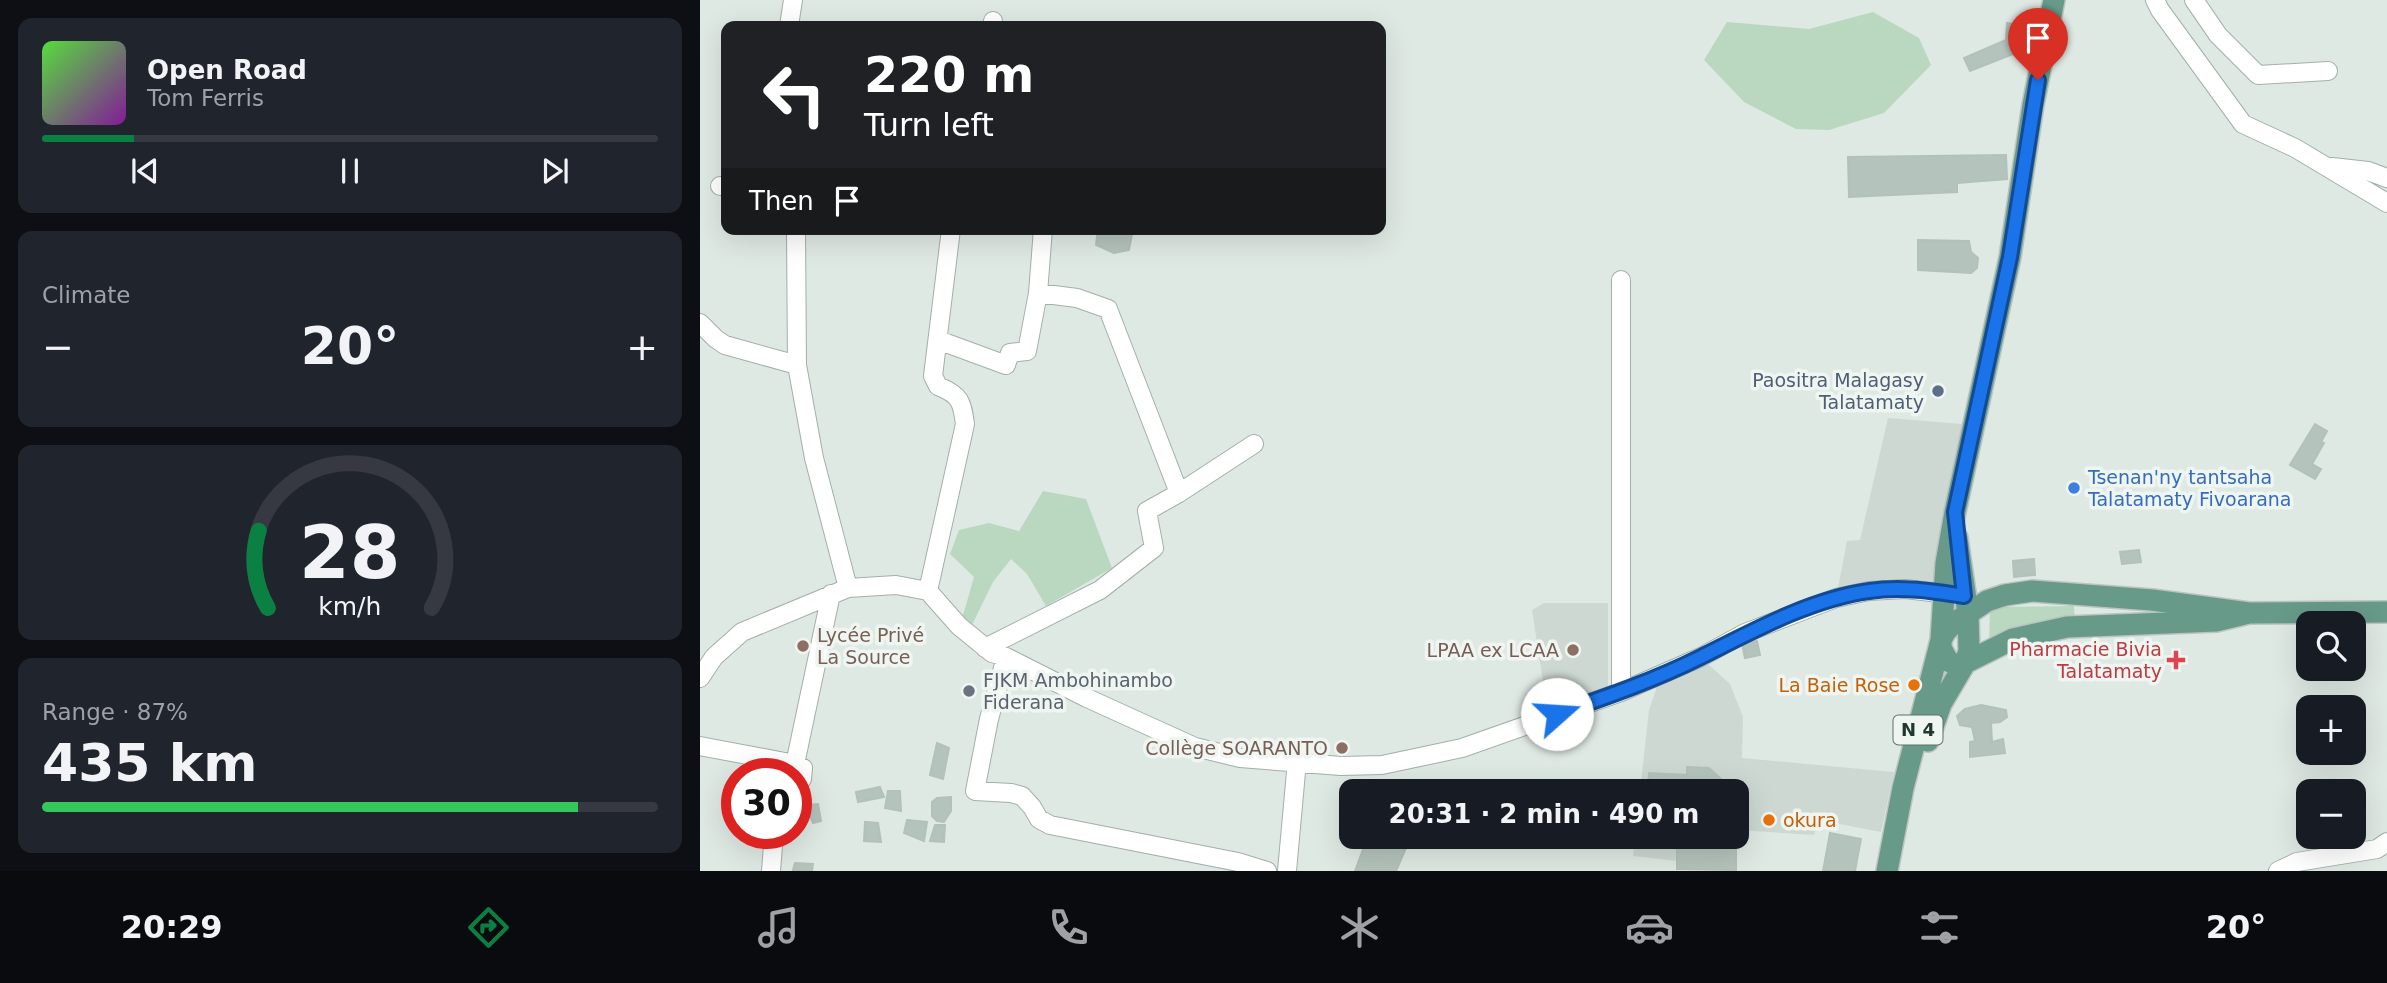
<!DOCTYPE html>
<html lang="en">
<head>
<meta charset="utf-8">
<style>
  :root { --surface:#171b24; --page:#20242c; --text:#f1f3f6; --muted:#9ea1a6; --line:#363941; --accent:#0b8043 }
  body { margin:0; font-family:"DejaVu Sans",sans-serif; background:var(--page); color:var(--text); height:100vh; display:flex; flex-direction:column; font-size:26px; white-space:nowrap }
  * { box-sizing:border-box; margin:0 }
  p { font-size:23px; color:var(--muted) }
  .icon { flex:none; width:38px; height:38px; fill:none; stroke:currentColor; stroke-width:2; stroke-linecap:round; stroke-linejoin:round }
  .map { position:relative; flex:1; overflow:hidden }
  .panel { display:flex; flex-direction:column; gap:18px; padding:18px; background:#0d0f14; width:700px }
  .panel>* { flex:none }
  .hud { position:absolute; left:21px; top:21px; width:665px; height:214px; border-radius:14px; box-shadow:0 7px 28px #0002; background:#202124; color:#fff; overflow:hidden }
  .tools { position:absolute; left:1596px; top:611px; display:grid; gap:14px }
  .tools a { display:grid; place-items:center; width:70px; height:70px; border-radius:14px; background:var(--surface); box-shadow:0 7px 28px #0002; font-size:35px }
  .speed { position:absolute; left:21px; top:758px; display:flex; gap:14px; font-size:35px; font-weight:700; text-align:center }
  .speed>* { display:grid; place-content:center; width:91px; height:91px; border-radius:50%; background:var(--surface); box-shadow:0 7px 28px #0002; line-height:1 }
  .speed .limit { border:10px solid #d22; background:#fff; color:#111 }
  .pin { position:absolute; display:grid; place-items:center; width:60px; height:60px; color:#fff; margin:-72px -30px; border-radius:50% 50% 50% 0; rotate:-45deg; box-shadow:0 0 7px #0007 }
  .pin .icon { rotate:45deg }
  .me { position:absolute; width:77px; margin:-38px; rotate:71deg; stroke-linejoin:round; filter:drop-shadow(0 0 5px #0008) }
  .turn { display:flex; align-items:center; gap:24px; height:147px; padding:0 28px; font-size:32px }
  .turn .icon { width:91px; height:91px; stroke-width:2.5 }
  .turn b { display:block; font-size:49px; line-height:60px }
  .then { display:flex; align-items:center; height:66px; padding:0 28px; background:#0003; gap:14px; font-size:26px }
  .big { font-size:52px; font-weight:700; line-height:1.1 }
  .panel .tile { flex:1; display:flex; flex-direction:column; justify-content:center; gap:10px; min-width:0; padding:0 24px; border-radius:14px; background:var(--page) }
  .panel .dial { align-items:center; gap:0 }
  .dial svg { height:182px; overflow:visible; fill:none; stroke:var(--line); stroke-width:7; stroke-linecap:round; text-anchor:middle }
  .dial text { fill:var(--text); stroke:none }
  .song { display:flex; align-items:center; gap:21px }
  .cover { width:84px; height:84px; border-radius:10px; background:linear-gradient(135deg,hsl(110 70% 55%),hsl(290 70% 35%)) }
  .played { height:7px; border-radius:4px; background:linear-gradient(90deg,var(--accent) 15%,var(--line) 15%) }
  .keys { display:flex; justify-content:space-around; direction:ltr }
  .heat { display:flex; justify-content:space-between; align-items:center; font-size:38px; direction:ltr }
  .charge { height:10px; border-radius:5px; background:linear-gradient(90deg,#34c759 87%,var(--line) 0) }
  .trip { position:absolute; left:639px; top:779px; width:410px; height:70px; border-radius:14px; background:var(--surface); box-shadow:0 7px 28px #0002; font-weight:700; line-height:70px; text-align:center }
  .dock { display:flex; height:112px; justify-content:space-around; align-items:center; background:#090b0e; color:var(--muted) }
  .dock .icon { width:49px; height:49px }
  .dock .on { color:var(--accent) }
  .dock b { font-size:32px; color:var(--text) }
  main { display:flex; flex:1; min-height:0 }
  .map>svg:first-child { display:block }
  .built { fill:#cdd8d2 }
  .green { fill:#b9d8bf }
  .building { fill:#b4c3bc; stroke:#b2c1ba; stroke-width:2 }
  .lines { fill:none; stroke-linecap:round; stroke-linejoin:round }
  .minor-casing { stroke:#a2b0a9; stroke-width:20 }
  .major-casing { stroke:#bcc3c1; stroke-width:24 }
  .minor { stroke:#fff; stroke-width:18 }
  .major { stroke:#679a89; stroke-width:21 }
  .route-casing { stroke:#114b97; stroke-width:18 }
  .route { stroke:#1a73e8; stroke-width:12 }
  .service-dot { fill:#5c6f8a; stroke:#eff6f2; stroke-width:2.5 }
  .shop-dot { fill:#3f7fe0; stroke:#eff6f2; stroke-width:2.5 }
  .education-dot { fill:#8d6e63; stroke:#eff6f2; stroke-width:2.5 }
  .health-dot { fill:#e0444e; stroke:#eff6f2; stroke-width:2.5 }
  .food-dot { fill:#e8710a; stroke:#eff6f2; stroke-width:2.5 }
  .worship-dot { fill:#6b7280; stroke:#eff6f2; stroke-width:2.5 }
  .labels { text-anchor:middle; stroke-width:7; stroke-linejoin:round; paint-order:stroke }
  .shield { fill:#eff6f2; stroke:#5f706a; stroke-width:2 }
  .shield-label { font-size:18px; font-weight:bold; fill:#21372f }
  .service-label { font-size:19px; fill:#4e5e75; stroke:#eff6f2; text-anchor:end }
  .shop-label { font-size:19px; fill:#366cbe; stroke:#eff6f2; text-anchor:start }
  .education-label { font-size:19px; fill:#785e54; stroke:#eff6f2; text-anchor:end }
  .health-label { font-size:19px; fill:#be3a42; stroke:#eff6f2; text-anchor:end }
  .worship-label { font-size:19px; fill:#5b616d; stroke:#eff6f2; text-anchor:start }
  .food-label { font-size:19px; fill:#c56008; stroke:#eff6f2; text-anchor:end }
</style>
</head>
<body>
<main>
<section class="panel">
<div class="tile">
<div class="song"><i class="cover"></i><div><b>Open Road</b><p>Tom Ferris</p></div></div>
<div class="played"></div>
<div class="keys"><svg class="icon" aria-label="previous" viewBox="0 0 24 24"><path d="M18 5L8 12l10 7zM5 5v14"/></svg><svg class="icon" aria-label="pause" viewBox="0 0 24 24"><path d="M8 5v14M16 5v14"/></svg><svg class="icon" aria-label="next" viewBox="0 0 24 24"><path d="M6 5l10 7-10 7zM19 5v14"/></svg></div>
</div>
<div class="tile"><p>Climate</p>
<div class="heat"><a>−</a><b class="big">20°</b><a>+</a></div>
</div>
<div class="tile dial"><svg viewBox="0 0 100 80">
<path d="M14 69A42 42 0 1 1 86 69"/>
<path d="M14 69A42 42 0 0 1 10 35" stroke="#0b8043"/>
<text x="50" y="56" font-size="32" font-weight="700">28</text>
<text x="50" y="72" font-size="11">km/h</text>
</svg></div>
<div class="tile"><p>Range · 87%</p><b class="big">435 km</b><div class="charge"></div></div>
</section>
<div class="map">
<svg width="1687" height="871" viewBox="0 0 1687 871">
  <rect width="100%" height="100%" fill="#dfe9e3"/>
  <path class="built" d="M1188,418L1274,425L1243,593L1136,598L1147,541L1160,540Z
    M844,603H908V690L847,707L832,610Z
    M1008,664L1030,684L1043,717L1042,758L1194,772L1181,832L1119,820L1114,835L1037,830L1036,870L977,869V861L933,856L935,837L1036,836V791H940L949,710L957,687Z"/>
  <path class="green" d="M1173,12L1219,38L1231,65L1184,113L1129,130L1096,129L1044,102L1004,60L1027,22L1109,29Z
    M343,491L386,499L412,568L346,606L327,574L311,559L293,582L270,629L262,619L274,577L250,554L259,530L289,523L319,531Z
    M1374,606L1375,626L1289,644L1290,607Z"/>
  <path class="building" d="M1307,23L1322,25L1318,52L1270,71L1264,58L1306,40Z
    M1306,155L1307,179L1257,183V192L1149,197L1148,157Z
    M398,229H433L429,250L414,253L396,245Z
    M1218,240L1269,241L1271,252L1278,258L1277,268L1271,273L1218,270Z
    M1615,424L1627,431L1621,442L1624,443L1612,464L1621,469L1615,479L1590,465Z
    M1439,550L1441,562L1422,564L1420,552Z
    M1334,559L1335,575L1314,577L1313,561Z
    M1057,641L1060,655L1045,658L1042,644Z
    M1281,705L1306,710L1307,717L1300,722L1291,723L1292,742L1303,739L1305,753L1270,757V742L1275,741L1272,727L1260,725L1257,716L1265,709Z
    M237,743L249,748L243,779L230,775Z
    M987,767L1009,768L1034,791H948L949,773L987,775Z
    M180,787L184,797L158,802L156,792Z
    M188,791H200L201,811L185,808Z
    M1036,792L1044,799L1042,811H1036V870L977,869V840L981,836H1036Z
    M251,797V811L244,822L237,821L232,816V802L237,798Z
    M118,804L121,821L113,823L109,814V805Z
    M207,820L227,822L224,841L204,833Z
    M165,822L178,823L181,842L164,841Z
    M235,825H245L244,842L230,841Z
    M1130,833L1161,839L1155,871H1123Z
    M668,836H674L706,848L696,871H655Z
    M95,863L113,864L112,871L93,870Z"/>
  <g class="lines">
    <g class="minor-casing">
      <path id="minor" d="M1455,0L1460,10L1543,124L1595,148L1687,203
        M1494,0L1518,35L1558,75L1628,71
        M89,26L93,0
        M292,26L293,21
        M1632,167L1668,171L1687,178
        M20,186H26
        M96,229L97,365L114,458L148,588
        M338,293L377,298L408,309L479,493
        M0,323L16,339L25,345L97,365
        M238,340L306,365L310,353L327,351L338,293L343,229
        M228,591L265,424C262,401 260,395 238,386L233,376L251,229
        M285,648L400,590L454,548L447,511L479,493L554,444
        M306,657L289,719L275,791L311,793L322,796L332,807L339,819L350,825L538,862L567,871
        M0,678L14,657L42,632L148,588L196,585L228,591L259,626L292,653L306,657L387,698L495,747L540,758L641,766L682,765L762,748L921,692L1001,657L1045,633L1136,598L1169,591L1205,589L1257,595
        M921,692V280
        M0,746L95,764
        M96,786L102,779L103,768L95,764L131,594
        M71,871L74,833
        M587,871L597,761
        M1578,871L1597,862L1677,849L1687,842"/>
    </g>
    <g class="major-casing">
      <path id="major" d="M1549,613L1516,621L1367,627L1313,639L1259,666L1248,661L1241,648V640L1246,631L1254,623L1287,601L1305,595L1332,591L1452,600L1549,613L1687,612
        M1228,741L1241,704L1264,665L1269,651L1268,613L1257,538
        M1187,871L1203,788L1241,640L1246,563L1255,512L1310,257L1333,105L1354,0"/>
    </g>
    <use href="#minor" class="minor"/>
    <use href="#major" class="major"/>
  </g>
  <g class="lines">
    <g class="route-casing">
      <path id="route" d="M857,714C906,697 955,680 1001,657C1053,631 1111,599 1169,591C1201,586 1233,591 1264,596L1255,512L1310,257L1338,80"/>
    </g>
    <use href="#route" class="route"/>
  </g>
  <circle class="service-dot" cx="1238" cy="391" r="7"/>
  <circle class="shop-dot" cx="1374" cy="488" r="7"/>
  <g class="education-dot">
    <circle cx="103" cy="646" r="7"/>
    <circle cx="873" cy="650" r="7"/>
    <circle cx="642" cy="748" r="7"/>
  </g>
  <path class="health-dot" d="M1472.5 649.5h7v7h7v7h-7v7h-7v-7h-7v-7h7z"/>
  <g class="food-dot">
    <circle cx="1214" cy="685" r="7"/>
    <circle cx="1069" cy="820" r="7"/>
  </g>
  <circle class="worship-dot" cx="269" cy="691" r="7"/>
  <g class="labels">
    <rect class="shield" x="1193.5" y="715.5" width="49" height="29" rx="5"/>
    <g class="shield-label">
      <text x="1218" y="736">N 4</text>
    </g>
    <g class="service-label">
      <text x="1224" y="387">Paositra Malagasy<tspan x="1224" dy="22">Talatamaty</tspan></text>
    </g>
    <g class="shop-label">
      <text x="1388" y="484">Tsenan'ny tantsaha<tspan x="1388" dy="22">Talatamaty Fivoarana</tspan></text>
    </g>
    <g class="education-label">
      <text x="117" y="642" text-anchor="start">Lycée Privé<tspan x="117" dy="22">La Source</tspan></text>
      <text x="859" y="657">LPAA ex LCAA</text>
      <text x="628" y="755">Collège SOARANTO</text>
    </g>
    <g class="health-label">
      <text x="1462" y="656">Pharmacie Bivia<tspan x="1462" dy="22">Talatamaty</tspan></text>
    </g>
    <g class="worship-label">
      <text x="283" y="687">FJKM Ambohinambo<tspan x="283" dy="22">Fiderana</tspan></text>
    </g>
    <g class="food-label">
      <text x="1200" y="692">La Baie Rose</text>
      <text x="1083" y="827" text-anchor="start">okura</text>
    </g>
  </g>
</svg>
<div class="tools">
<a><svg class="icon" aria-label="search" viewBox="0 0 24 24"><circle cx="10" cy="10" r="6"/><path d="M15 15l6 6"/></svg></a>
<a>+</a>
<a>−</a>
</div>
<div class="speed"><div class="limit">30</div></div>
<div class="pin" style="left:1338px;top:80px;background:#d93025"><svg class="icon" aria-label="arrive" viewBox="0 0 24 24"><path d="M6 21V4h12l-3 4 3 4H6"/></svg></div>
<svg class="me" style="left:857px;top:714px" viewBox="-20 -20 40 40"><circle r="19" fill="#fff"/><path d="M0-13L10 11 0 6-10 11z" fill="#1a73e8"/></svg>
<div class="trip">20:31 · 2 min · 490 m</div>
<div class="hud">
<div class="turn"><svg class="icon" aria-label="left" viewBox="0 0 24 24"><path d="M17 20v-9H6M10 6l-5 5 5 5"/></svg><div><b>220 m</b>Turn left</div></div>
<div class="then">Then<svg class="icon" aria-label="arrive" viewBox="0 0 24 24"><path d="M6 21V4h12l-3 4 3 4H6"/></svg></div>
</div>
</div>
</main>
<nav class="dock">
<b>20:29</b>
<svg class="icon on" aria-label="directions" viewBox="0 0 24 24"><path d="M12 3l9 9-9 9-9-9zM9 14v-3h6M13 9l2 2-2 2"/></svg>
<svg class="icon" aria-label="music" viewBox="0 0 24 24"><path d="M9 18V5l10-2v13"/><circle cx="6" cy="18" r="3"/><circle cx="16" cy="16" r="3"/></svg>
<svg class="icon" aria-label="phone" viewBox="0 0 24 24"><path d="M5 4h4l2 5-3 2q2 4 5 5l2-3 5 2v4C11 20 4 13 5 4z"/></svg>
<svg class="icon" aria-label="climate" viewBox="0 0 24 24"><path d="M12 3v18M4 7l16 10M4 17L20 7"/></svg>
<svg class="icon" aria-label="car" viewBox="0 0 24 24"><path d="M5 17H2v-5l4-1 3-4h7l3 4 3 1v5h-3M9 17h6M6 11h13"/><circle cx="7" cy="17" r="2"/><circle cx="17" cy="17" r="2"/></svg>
<svg class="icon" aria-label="filters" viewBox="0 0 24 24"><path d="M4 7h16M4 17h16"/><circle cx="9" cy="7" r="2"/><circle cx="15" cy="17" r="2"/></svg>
<b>20°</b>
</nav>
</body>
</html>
